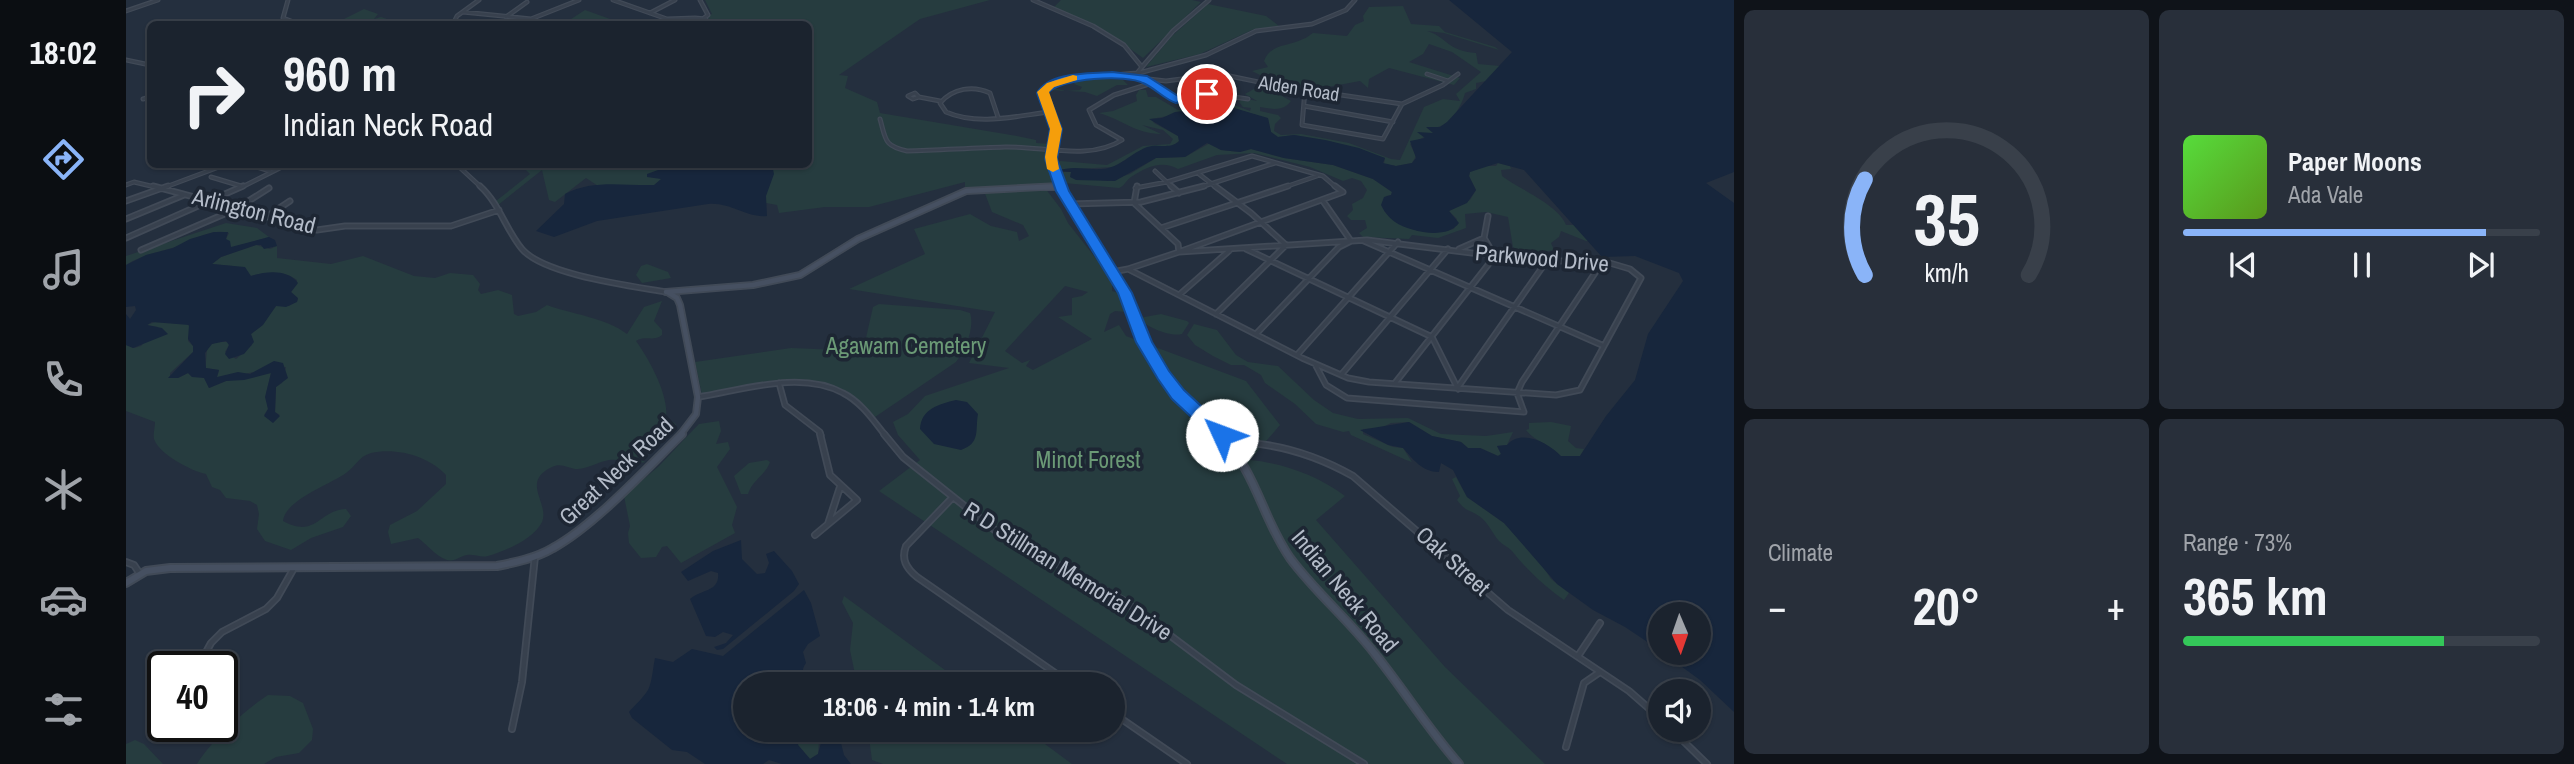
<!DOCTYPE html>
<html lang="en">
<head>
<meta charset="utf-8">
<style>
  :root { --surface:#1b232e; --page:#282f3a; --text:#f1f3f6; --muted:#a0a4aa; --line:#39404a; --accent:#8ab4f8 }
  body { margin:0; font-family:"Archivo Narrow",sans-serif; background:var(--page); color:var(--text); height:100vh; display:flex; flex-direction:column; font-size:26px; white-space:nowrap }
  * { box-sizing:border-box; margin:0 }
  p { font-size:23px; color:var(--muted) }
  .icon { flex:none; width:38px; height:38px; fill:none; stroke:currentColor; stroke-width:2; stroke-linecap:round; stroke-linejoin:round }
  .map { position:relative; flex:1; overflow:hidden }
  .panel { display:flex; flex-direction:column; gap:10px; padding:10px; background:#0f1319; width:840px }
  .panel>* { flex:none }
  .banner { position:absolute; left:21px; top:21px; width:665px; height:147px; border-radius:10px; box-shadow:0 2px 5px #0004,0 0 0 2px var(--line); background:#1b232e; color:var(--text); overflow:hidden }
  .needle { width:46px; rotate:178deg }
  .controls { position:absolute; left:1522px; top:602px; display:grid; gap:14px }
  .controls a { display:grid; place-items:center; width:63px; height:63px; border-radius:50%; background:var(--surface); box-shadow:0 2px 5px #0004,0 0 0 2px var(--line); font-size:35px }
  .speed { position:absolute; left:21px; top:651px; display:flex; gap:14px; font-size:35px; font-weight:700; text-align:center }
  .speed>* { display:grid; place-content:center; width:91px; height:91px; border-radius:50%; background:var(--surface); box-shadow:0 2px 5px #0004,0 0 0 2px var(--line); line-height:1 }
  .speed .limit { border:4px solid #111; border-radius:10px; background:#fff; color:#111 }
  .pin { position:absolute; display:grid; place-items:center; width:60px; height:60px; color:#fff; margin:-30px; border:4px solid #fff; border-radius:50%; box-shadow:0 2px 7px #0007 }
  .me { position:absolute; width:77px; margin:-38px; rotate:313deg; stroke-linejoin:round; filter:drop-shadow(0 0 5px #0008) }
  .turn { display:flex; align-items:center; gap:24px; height:147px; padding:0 21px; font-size:32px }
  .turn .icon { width:91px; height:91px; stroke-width:2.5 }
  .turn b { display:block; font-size:49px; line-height:60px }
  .big { font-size:52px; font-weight:700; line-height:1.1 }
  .panel .widget { flex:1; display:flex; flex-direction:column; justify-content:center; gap:10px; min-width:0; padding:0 24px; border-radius:10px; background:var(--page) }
  .panel .dial { align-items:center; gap:0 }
  .dial svg { height:182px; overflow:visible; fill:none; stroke:var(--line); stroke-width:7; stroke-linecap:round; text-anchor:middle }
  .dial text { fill:var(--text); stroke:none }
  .song { display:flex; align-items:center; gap:21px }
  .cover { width:84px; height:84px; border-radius:10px; background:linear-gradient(135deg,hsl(110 70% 55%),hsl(90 70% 35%)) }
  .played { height:7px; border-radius:4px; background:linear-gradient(90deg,var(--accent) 85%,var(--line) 85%) }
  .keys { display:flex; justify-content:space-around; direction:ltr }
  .heat { display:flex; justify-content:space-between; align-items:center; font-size:38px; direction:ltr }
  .charge { height:10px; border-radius:5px; background:linear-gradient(90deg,#34c759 73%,var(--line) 0) }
  .panel .tiles { flex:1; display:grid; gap:10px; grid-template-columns:repeat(2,1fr) }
  .trip { position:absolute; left:607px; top:672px; width:392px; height:70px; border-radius:35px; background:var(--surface); box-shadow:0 2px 5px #0004,0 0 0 2px var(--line); font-weight:700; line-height:70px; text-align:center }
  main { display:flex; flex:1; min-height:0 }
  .dock { display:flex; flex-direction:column; width:126px; justify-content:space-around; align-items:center; background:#0b0e12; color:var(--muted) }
  .dock .icon { width:49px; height:49px }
  .dock .selected { color:var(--accent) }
  .dock b { font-size:32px; color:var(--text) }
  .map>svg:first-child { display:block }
  .green { fill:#263c3f; fill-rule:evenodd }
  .water { fill:#17263c }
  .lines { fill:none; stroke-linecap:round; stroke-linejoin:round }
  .street-far2-casing { stroke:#414a57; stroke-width:5 }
  .street-far1-casing { stroke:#414a57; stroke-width:7 }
  .street-casing { stroke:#414a57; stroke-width:8 }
  .secondary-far2-casing { stroke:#414a57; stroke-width:6 }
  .secondary-far1-casing { stroke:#414a57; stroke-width:8 }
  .secondary-casing { stroke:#414a57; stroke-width:10 }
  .street-far2 { stroke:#38414e; stroke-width:2.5 }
  .street-far1 { stroke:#38414e; stroke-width:3.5 }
  .street { stroke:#38414e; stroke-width:4.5 }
  .secondary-far2 { stroke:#465061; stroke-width:3.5 }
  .secondary-far1 { stroke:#465061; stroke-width:4.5 }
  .secondary { stroke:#465061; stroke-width:6 }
  .route { fill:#1a73e8; stroke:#114b97; stroke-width:2 }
  .slow { fill:#f59e0b }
  .labels { text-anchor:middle; stroke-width:7; stroke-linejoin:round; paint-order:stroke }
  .far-street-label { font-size:19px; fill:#b4bcc9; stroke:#1d2633 }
  .street-label { font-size:23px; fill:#b4bcc9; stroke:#1d2633 }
  .park-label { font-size:23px; fill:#6b9a76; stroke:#1d2633 }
</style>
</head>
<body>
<main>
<nav class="dock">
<b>18:02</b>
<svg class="icon selected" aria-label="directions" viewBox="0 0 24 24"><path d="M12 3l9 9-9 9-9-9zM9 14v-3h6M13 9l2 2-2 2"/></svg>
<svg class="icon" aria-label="music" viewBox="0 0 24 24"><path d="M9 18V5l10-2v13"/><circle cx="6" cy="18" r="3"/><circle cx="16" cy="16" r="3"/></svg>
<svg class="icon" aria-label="phone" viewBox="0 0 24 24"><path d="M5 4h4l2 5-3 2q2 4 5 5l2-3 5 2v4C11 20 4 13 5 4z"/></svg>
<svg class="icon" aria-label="climate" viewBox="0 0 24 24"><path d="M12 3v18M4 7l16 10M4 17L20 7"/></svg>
<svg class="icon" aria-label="car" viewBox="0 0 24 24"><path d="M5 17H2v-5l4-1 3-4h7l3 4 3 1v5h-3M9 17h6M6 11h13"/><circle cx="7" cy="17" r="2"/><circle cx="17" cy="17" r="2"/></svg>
<svg class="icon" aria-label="filters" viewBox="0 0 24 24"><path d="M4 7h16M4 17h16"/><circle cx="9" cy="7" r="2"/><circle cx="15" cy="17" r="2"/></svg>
</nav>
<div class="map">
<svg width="1608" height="764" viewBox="0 0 1608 764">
  <rect width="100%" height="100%" fill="#242f3e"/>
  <path class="green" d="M579,0H864L794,19L713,75L722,76L719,88L751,102L754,113L891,136L910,140V143L925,144L923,164L929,184L839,189V182L743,207H699L653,213L651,205L623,200L492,199L460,178L429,202L423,200L416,170L372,205L370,201L404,174L397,167L401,165L682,164V24H587L581,16L586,14Z
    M935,0H1066L1075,2L1017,58L979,31L928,7Z
    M1082,4L1140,16L1153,26L1126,30L1074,54L1020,67L1046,36Z
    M1277,6L1285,24L1313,26L1319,32L1369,47L1373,50L1318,33L1301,31C1321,37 1321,51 1350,53L1352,64L1374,66L1365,80L1350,83V89L1339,93C1336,104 1327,123 1312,127C1309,128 1305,127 1301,128L1308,132L1284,144L1290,156L1286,163L1270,166L1258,164L1259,158L1203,141L1168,135L1152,137L1145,132L1142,119L1108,108L1092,107L1025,119L1028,123L1052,136L1053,141L1047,146H1029L1016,150L987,167L932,170L931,164L934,161L981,165L1017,146L1044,144L1047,139L1037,130L1016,125L1035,134C1010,134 995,119 973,113L987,111L1011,101L1010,95L1013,90H1020L1022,97H1030L1052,110L1092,105L1111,106L1124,111L1125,108L1117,107L1113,102L1116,98L1131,101L1119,94L1144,80L1126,71L1142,67L1138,61C1145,43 1162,47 1177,39C1181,38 1183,35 1187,33L1221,36L1229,25L1238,21L1237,16L1243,7ZM1303,44L1326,52L1355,72L1330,94L1334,101L1317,99L1298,107L1274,160L1265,159L1223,143L1175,134L1155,135L1148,131L1149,124L1155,118L1152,115L1134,111V107C1146,109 1157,112 1165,101L1154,95L1164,93L1161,87L1201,94L1202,87L1234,81L1242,88L1243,79L1263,68L1328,85L1334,78L1283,62L1297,54Z
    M238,9L252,14L248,19L255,17L276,24H237L246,19L233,24H208Z
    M459,10L498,24H500H420L442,21Z
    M962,78L997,80L1002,85H991L971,96L959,92L925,90L928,88L940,91L954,90L956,87L948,84L950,81Z
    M1084,143L1095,150L1114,152L1125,149L1158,158L1207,165L1247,179L1266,192L1265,195L1260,196L1258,211C1278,233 1301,234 1328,229L1331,219L1323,211L1344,200L1350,190L1343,176L1344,172L1357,166H1370L1372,163L1384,166L1385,169L1375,170L1376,176C1393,189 1433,205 1440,225H1448L1468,241H1460L1435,231L1433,237L1425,243L1428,250L1398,255L1387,247L1382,217L1360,212L1339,214L1340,228L1312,238L1286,235L1283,239L1237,237L1233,233L1241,228L1239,220H1225L1221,216L1227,210L1226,204L1237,198L1241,190L1235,181L1226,178L1217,181L1184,167L1128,153L1091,155L1052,169C1035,160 1021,167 1005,177C999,181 999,186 993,188L938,183L933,172H946L944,175L981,181L1004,174L1030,158L1059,157Z
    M919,188L935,209L942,223L979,270L986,275V291L993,293L1001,309L1000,312L989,311L984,314L978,332L993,325L1000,336L1120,381L1154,425L1124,460C1157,463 1193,476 1219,496L1190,520L1319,667L1419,764H1161L753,491L794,460L772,435L767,422L782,414L799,396L883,368L843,363L869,312L723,289L799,254L788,229L844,214L865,226L891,232L893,241L903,236L897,225L866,212L858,191ZM939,286L962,292L956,296L946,298V315L932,317L966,339L907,370L900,366L904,360L896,363L879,351Z
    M100,223L131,228L143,237L105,248L100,239L103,233C83,227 64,243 46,248C30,253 15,255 0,265V256Z
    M130,245L144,249L151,246V258L205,264L237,256L288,276L309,278L324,273L347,275L354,284L352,290L355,294L372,290L386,295L388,314L392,316L410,312L421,305C445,314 481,318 501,334L518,307L536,301L528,321L536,330V335C528,342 519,335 510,341C523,359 543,395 540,417L550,424V429L541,438L511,455L512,459L520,462C507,465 495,458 483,460C472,462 463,468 452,469C443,469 435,462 426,467C394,482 424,503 416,522C408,539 379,551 362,556C355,558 348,554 341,555C334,556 329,562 321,560C308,555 302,545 292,538L265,544L262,532L264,525L291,511L320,484V475C303,456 270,447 245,453C232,457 230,466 220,473C205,484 159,500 157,521C190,539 193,510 220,509L225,516L217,527L185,538L165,550L139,541L131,529L133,514L131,505L124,501L100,498L94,490L86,487L80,474C65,471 33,454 28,439C27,433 29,428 29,422L0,411V345L8,348L15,346L32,327L21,325L29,322L61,324L64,327L62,341L67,346V352L44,373V378H52L62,373L66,377H78L83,388L100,381L145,373L140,394L142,409L138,415H154L149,412L150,387L156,383L160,367C136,368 115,377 91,377L93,370L79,368C83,350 75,341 102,342L103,345L99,352L110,359L126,345L125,334L134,327L150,306H163L172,300L165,292L171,284V280C158,270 140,272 125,276L107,266L86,264L95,257Z
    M521,264L542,272L545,278L516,283L510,275L515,266Z
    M753,304L834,310L844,313C849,328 839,350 830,362L749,417C695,360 644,384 576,395L569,362L665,348L737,351L747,307Z
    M1035,314L1061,321L1063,323L1056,334C1045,337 1021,328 1013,318Z
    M1068,324L1091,330L1110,355L1122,362L1152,366L1188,400L1207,413L1232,419L1282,418L1315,434L1360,436L1387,432L1381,445L1371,446L1375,454L1372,456L1354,448H1342L1335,442L1306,436L1283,422L1265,423L1255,428L1237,429V434L1267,447L1277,448L1286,462L1280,460L1225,435L1223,431L1217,432L1190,424L1169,404L1139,383L1135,375L1118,365H1105L1087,356L1069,345L1061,335Z
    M593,421L595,431L590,444L602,442L604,449L591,467L611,507L606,525L609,533L555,563L541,546L536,547L530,557L515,558L503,543L502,533L504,526L498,496L533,466L568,429L573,424Z
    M1425,422L1445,426L1442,441L1450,448L1458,449L1454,456H1434C1424,444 1409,442 1400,430L1403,429V423Z
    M641,460L644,462C639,476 627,479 622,494H615L608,476L623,463Z
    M1330,477L1341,497L1378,523L1414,562L1425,579L1443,593L1438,600C1419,587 1400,569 1386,551C1382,547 1377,545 1373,541C1366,533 1362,522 1353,516C1343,509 1341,513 1331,500L1334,496L1326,479Z
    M718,596L838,684H731L724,650L727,623L716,602Z
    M142,695L164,696L177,703L187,729L186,740L173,753L150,757L138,764H71C86,740 118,711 142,695Z
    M675,730H712L715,743L703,738L693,742L692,754L684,759L672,745Z
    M742,730H900L946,764H757L746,760Z
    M9,740L18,744L37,764H0V744Z"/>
  <path class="water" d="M1323,0H1608V172L1580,183L1608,203V712L1574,680L1537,653H1573V614H1535V651L1499,627L1467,610L1431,584L1378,523L1341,497L1327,470L1315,463L1313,472C1296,472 1287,459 1277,448L1262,445L1234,430L1283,422L1306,436L1335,442L1342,448H1354L1372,456L1375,454L1371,446L1381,445C1395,428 1423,443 1435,456H1454L1480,416L1509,380L1522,334L1557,281L1553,273L1509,256L1476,257L1398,170L1372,163L1344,172L1343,176L1350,190L1341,203L1323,211L1333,223C1321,240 1284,232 1269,222C1263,218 1258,211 1255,205L1258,197L1265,195L1266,192L1247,179L1207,165L1158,158L1125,149L1114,152L1095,150L1081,143L1059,157L1030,158L989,181L950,180L944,177L945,172L931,171C947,165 959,170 976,169C994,168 1005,153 1021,147C1033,143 1044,150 1053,141L1052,136L1023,119L1036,118L1049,112L1092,107L1108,108L1142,118L1145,132L1152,137L1168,135L1199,140L1233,148L1259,158L1257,163L1270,166L1286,163L1290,158L1284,141L1299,138L1291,132L1307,133L1300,127H1314L1321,122L1386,52Z
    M646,164L648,174L640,196L641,216C620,218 605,202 582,204L471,221L428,237L410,231L438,204L439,194C467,179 498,186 528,185L535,179L521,177V174L532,170L539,165Z
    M88,232H102L100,239L104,241L105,247L143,237L149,240L151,246L138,249L135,245H130L95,257L86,264L119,267L125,276C140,271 162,269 172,283L165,292L172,298L171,302L160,307L150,306L137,325L125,334L128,342L118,354L103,359L99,354L103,345L100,341L86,344L79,353L80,368L93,370L91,377L112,372L124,374L148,361L157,363L162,378L150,387L149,412L154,416L147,423L138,416L142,409L139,397L145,373L118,380L100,381L83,388L78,378L66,377L62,373L52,378H42L67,352V346L62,339L63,325L26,322L21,325L36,328L42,334L7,348L0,345V314L4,319L10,310L9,306L0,307V265L20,255L47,248L64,239Z
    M830,400L841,402L852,414C849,430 855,443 835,450L808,444L794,429C795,409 813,404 830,400Z
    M615,540L616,559L631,574L639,573L643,563L640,554L648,551L666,571L673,584L668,591L597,649L591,650L588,647L600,643L607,635L597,632L589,637L580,636L564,599C575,589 594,592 592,573L585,571L562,581L555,572L587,551Z
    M678,590L685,603L694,636L682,644L677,652L680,663C674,670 679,677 674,684H620V730H675L672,745L684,759L692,754L696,739L703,738L715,743L718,755L725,764H656L643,760L637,764H579L561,752L546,750L506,718L503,712C509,705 517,698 522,690C526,683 527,667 529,658L547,662L566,649L597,656Z"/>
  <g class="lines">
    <g class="street-far2-casing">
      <path id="street-far2" d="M162,0L157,18L173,24
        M487,0L541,19L569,18
        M574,0L582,15L578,18
        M907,0L967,26L998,45L1016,67L1011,73L940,79L918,90V98L930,131L925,159L934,186
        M0,11L32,0
        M337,12L405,19L453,0
        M524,13L549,0
        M380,17L401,2
        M569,18L580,19L573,22Z
        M327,24L331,16L353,0
        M0,60L24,65
        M1016,67L1047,31L1083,0
        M1013,73L1080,55L1130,31L1186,24L1220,10L1229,0
        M1301,74L1322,81
        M997,76L1040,81L1094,74L1147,85L1276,104
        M1023,84L1050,99L1087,94L1122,99
        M1179,90L1176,125L1257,139L1276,104L1317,85L1332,74
        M789,93L793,97L787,99L782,96Z
        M793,97L814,101
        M17,99L24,97
        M1178,106L1267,122
        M872,117L864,93C847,85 827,88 814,103L820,112C852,126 890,116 923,112
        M754,119C760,140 758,146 781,151C814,150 846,148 879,147C917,146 963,161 996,140L970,125L963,110L988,95L1023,84L1018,78
        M330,164L356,188
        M128,166L146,172
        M1029,171L1047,188
        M1073,174L1091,188
        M85,177L115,186
        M0,185L8,182L33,188
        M37,188L101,164
        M114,188L162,164
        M1009,188L1041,182L1126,156L1197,176L1211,188
        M1072,188L1149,163
        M1156,188L1191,176"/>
    </g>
    <g class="street-far1-casing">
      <path id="street-far1" d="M27,186L191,230L219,226H325L373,210
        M354,186C373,203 380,230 396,249C418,275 506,286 540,292
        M1011,186L1008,203L1052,244L1053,252L1217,192L1209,186
        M1045,186L1053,193
        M1089,186L1125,213L1160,245L1090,314
        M0,201L42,186
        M944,204L1015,202L1078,186
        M140,217L164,201
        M0,219L58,195
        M1035,228L1162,186
        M0,238L117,186
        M1241,240L1410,261H1477L1504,269L1515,278L1454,390L1430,395L1243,382L1222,378L1176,358L1002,269L1053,252Z
        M1238,241L1478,346
        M1120,249L1306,337L1332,389
        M1333,249L1358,238L1362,216
        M15,250L110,209L143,188
        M986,272L1002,269
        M1053,295L1104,250
        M1130,334L1213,247L1225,241L1197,201
        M1171,355L1272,242
        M1189,364L1200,385L1221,398L1398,412L1391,393L1396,382L1477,261
        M1215,375L1322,249
        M653,383L659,405L694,432L695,435
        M1269,383L1369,256L1358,238
        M1332,387L1420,262
        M572,397C617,390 675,370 717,393C735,402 747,420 759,435"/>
    </g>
    <g class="street-casing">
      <path id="street" d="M758,434L777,457L870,531L997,600L1110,685L1238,764
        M1103,442C1148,442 1188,454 1227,476L1382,610L1503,691L1535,719
        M826,498L780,546C775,559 780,568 791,577L945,684
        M702,524L714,487
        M689,535L731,500L704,475L694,434
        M0,562L8,565L14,574
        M1452,656L1474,623
        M72,667L85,643L96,632L140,609L151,598L168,568
        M987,713L1061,764
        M386,729L396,682L409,556
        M1546,730L1581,764
        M1440,747L1458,683L1474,672"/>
    </g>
    <g class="secondary-far2-casing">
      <path id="secondary-far2" d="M905,188H935"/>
    </g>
    <g class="secondary-far1-casing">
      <path id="secondary-far1" d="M540,292L627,285L674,275L732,239L840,191L934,186L958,230L999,293L1018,342L1044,384L1095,435
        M543,293L551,298L554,305L572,397L570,414L554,435"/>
    </g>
    <g class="secondary-casing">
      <path id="secondary" d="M1093,434C1131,472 1135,516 1164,558C1189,592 1223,620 1249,654C1278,690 1302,729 1333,764
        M0,583L20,571L44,568L371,566C391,562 410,558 427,548C469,525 521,468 556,434"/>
    </g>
    <use href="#street-far2" class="street-far2"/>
    <use href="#street-far1" class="street-far1"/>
    <use href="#street" class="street"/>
    <use href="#secondary-far2" class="secondary-far2"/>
    <use href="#secondary-far1" class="secondary-far1"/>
    <use href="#secondary" class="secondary"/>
  </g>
  <path class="route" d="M986,72L1021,76L1052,96L1081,91L1086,94L1050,103C1038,99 1029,88 1017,83C1001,74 934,78 922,93L936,129L931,159L943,191L1006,293L1026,342L1043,371L1058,390L1102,431L1105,435L1102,440H1090L1046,399L1032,379L1010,342L992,293L930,191L919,159L924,129L911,93C924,71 963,74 986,72Z"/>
  <path class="slow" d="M947,75L951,76V80L928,87L923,92L936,129L931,157L933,169L927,172L921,169L919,157L924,129L911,92L921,83Z"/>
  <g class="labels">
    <g class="far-street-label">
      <text transform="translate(1173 88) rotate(9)" y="7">Alden Road</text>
    </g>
    <g class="street-label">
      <text transform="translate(128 211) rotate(14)" y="8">Arlington Road</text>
      <text transform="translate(1416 258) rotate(5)" y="8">Parkwood Drive</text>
      <text transform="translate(490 471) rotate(-43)" y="8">Great Neck Road</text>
      <text transform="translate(1327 561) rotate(42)" y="8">Oak Street</text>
      <text transform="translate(942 571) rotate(32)" y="8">R D Stillman Memorial Drive</text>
      <text transform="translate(1219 591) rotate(50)" y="8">Indian Neck Road</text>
    </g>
    <g class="park-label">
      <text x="780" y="354">Agawam Cemetery</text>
      <text x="962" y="468">Minot Forest</text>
    </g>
  </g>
</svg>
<div class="controls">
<a><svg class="needle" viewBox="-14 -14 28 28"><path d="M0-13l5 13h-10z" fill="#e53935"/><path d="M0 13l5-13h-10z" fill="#a0a4aa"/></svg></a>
<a><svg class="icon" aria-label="sound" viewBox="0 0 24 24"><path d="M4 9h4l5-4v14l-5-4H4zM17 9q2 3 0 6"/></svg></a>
</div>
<div class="speed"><div class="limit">40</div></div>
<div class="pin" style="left:1081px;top:94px;background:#d93025"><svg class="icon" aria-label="arrive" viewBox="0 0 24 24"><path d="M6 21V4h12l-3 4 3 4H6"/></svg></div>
<svg class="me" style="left:1096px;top:435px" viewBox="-20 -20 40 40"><circle r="19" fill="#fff"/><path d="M0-13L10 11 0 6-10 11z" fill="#1a73e8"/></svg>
<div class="trip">18:06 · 4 min · 1.4 km</div>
<div class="banner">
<div class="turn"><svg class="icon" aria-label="right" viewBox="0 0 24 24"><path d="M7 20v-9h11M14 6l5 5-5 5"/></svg><div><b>960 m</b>Indian Neck Road</div></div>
</div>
</div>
<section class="panel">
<div class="tiles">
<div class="widget dial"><svg viewBox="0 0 100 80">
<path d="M14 69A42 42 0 1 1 86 69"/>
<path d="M14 69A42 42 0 0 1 14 27" stroke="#8ab4f8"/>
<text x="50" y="56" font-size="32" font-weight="700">35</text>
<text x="50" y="72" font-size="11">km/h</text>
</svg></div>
<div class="widget">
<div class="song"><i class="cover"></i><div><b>Paper Moons</b><p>Ada Vale</p></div></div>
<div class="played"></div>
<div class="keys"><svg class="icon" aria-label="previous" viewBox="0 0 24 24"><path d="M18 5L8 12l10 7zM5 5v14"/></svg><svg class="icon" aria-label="pause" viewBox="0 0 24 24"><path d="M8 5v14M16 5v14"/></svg><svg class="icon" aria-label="next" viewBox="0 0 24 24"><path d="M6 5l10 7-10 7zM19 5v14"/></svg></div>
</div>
<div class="widget"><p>Climate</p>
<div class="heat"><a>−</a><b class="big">20°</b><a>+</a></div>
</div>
<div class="widget"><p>Range · 73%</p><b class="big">365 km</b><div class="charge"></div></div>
</div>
</section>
</main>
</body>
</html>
